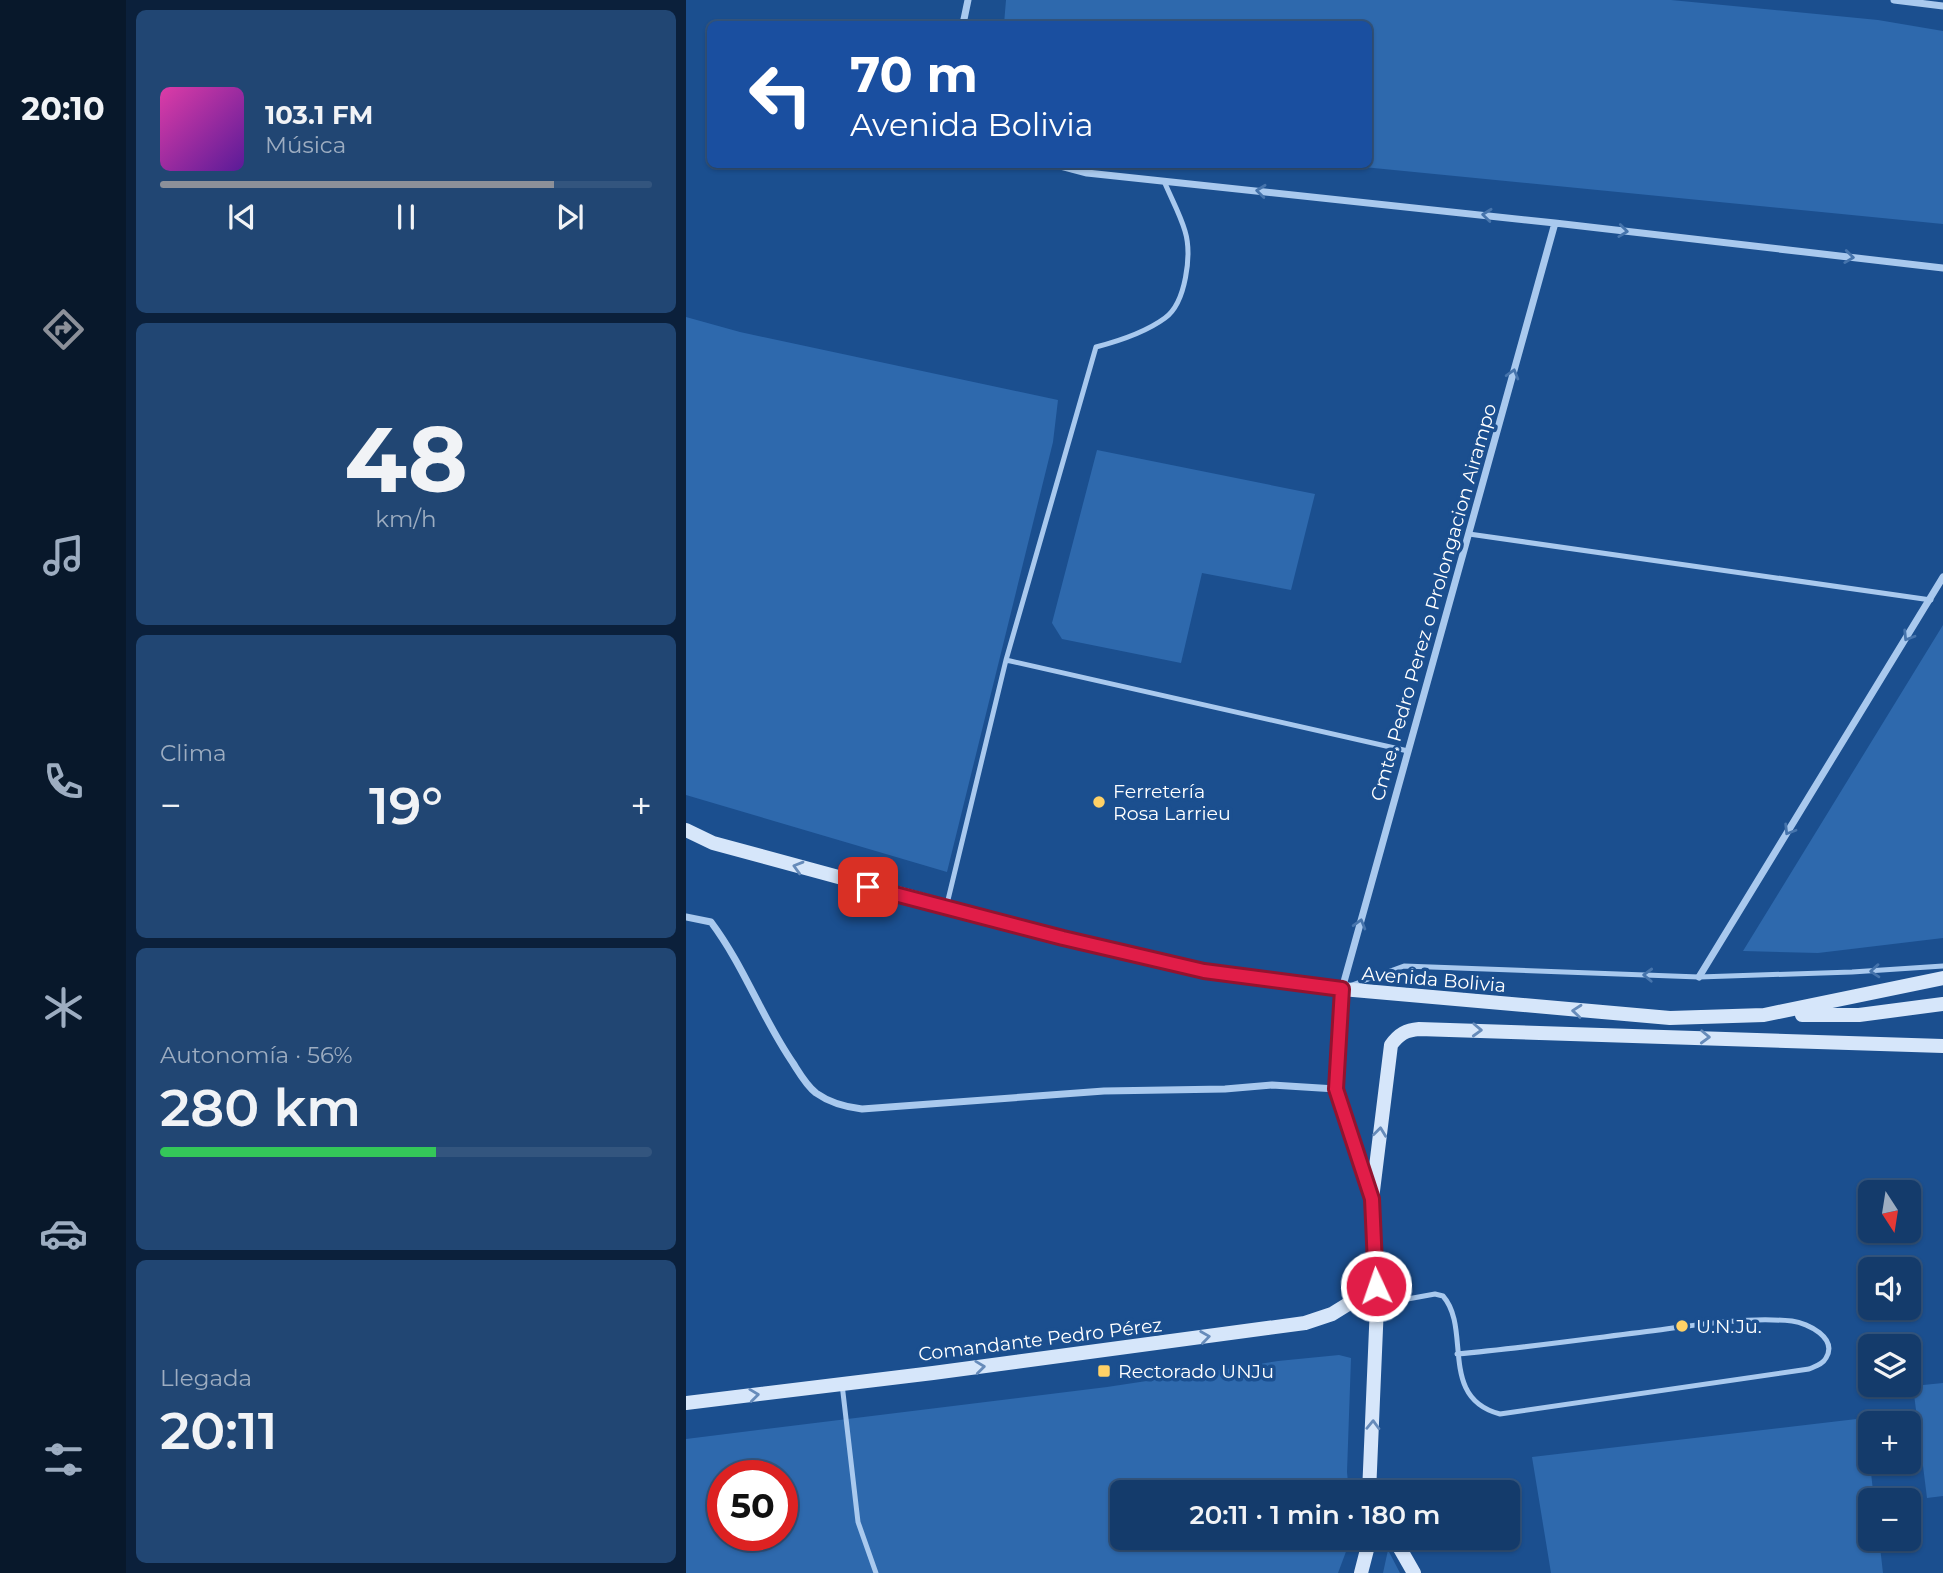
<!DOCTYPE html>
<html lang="es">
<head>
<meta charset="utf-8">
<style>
  :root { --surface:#143b6b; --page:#214673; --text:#f1f3f6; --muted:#9dadc1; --line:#33557e; --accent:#8c9099 }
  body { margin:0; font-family:Montserrat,sans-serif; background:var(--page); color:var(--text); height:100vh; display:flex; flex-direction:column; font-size:26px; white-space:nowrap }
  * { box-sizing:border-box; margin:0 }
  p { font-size:23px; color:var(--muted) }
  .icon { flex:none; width:38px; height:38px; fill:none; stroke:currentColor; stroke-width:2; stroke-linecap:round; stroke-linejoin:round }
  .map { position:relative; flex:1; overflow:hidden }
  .side { display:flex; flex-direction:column; gap:10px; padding:10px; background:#0b203b; width:560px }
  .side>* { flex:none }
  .guide { position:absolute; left:21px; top:21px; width:665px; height:147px; border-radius:10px; box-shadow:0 2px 5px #0004,0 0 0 2px var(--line); background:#1a4fa0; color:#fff; overflow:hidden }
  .needle { width:46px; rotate:168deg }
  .fabs { position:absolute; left:1172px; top:1180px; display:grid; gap:14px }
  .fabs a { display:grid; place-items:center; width:63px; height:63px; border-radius:10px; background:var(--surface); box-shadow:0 2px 5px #0004,0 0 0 2px var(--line); font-size:35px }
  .speed { position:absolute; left:21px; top:1460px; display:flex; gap:14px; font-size:35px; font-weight:700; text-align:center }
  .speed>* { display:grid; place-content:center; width:91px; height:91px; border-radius:50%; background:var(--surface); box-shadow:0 2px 5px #0004,0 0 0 2px var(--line); line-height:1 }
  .speed .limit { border:10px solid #d22; background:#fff; color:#111 }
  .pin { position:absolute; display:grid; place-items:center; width:60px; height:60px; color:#fff; margin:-30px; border-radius:14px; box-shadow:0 4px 10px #0006 }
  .me { position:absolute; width:77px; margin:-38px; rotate:357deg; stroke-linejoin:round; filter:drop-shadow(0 0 5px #0008) }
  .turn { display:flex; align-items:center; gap:24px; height:147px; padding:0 28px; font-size:32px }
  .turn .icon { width:91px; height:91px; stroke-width:2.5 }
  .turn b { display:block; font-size:49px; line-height:60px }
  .big { font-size:52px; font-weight:600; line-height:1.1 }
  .side .card { flex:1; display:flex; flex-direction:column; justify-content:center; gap:10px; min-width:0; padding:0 24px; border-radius:10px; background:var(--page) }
  .side .dial { align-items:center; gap:0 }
  .dial b { font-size:91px; line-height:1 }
  .song { display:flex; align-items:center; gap:21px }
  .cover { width:84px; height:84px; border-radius:10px; background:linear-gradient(135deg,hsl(320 70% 55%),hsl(270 70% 35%)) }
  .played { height:7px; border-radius:4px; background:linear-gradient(90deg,var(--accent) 80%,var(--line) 80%) }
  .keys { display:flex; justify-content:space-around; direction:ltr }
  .heat { display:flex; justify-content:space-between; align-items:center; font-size:38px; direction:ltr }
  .charge { height:10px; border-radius:5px; background:linear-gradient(90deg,#34c759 56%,var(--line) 0) }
  .trip { position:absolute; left:424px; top:1480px; width:410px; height:70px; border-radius:10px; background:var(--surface); box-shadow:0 2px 5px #0004,0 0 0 2px var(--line); font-weight:600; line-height:70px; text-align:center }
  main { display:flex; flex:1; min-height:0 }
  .menu { display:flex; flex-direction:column; width:126px; justify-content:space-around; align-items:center; background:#08182b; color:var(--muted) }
  .menu .icon { width:49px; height:49px }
  .menu .on { color:var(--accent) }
  .menu b { font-size:32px; color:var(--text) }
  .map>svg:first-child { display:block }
  .green { fill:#2e69ad; fill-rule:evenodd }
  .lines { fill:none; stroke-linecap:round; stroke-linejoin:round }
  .service { stroke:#a9c9ee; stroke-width:5 }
  .minor { stroke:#a9c9ee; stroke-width:7 }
  .secondary { stroke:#d6e6fa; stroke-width:14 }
  .oneway { stroke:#4674ac }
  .oneway2 { stroke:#668bba }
  .route-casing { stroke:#92132f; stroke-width:18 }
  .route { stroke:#e11d48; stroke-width:12 }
  .poi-dot { fill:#ffd166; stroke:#1b4f8f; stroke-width:2.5 }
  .labels { text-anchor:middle; stroke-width:7; stroke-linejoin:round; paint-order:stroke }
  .street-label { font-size:19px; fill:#fff; stroke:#1b4f8f }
  .poi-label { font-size:19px; fill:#fff; stroke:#1b4f8f; text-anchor:start }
</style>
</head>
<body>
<main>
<nav class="menu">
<b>20:10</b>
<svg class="icon on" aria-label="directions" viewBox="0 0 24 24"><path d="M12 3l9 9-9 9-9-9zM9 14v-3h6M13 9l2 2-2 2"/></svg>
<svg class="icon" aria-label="music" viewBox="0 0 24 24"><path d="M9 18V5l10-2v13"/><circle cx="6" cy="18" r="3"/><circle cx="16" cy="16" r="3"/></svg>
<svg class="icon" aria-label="phone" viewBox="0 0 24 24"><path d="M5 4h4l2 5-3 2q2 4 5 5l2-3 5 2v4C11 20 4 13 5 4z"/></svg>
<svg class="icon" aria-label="climate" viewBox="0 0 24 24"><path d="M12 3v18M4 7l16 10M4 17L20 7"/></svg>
<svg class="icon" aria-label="car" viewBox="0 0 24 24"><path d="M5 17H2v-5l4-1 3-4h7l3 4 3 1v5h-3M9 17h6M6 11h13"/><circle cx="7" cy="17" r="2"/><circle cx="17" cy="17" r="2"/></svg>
<svg class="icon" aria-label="filters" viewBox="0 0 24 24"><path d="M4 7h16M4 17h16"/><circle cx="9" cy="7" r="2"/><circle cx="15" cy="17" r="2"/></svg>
</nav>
<section class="side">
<div class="card">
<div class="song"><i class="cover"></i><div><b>103.1 FM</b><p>Música</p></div></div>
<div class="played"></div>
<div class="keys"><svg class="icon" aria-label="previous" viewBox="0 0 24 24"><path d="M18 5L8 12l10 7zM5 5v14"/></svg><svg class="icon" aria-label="pause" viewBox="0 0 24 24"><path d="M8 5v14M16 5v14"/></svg><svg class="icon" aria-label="next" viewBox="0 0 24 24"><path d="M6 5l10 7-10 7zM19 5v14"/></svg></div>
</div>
<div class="card dial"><b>48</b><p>km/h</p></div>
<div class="card"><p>Clima</p>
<div class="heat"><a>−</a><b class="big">19°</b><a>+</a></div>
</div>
<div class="card"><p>Autonomía · 56%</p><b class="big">280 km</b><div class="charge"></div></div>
<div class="card"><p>Llegada</p><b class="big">20:11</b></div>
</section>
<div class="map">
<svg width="1257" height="1573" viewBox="0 0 1257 1573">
  <rect width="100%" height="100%" fill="#1b4f8f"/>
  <path class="green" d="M320,0H985L1192,20L1257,31V224L657,165L682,164V24H318Z
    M0,317L54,332L372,400L367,442L261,872L0,795Z
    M411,450L629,494L605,590L516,573L495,663L376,639L366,623Z
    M1257,625V938L1132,953L1057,951Z
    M653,1355L665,1358L661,1472L663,1493H436V1538H662L661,1549L652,1573H0V1439L421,1387L592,1361ZM37,1475H96V1535H37Z
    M1257,1383V1496L1241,1498L1227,1386Z
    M1179,1418L1188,1500H1185V1538H1193L1197,1573H865L846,1457Z
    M702,1550L714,1573H697Z"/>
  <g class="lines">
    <path class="service" d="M783,534L1245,600
      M320,660L722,751
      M261,904L320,660L410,347C433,341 460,332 479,318C500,303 506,254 499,231C494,214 485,198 478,181
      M666,985L718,966L1013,977L1166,972L1257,966
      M694,1304L749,1294L757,1296C786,1329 752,1398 814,1414L1123,1369C1130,1366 1137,1364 1140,1358C1152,1338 1122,1323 1106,1321C1063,1317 1016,1324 973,1330C906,1338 839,1348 771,1354
      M156,1384L172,1522L190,1573"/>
    <path class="minor" d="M1208,0L1257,6
      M277,24L282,0
      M367,164L401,173L869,223L1257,268
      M0,917L25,922C58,966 76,1018 107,1063C114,1074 120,1085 130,1093C144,1103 159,1107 176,1109L418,1091L539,1089L586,1085L650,1089
      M1013,977L1257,577
      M656,989L869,223"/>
    <path class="secondary" d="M0,830L27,843L377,938L518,971L656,989L984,1018L1078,1015L1257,978
      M656,989L650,1089L685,1196
      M1116,1015H1173L1257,1004
      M0,1403L247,1373L619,1323L646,1314L667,1301L688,1266
      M683,1493L691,1305L686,1199L705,1045C713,1034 720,1030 733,1029L1257,1046
      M708,1538L728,1573
      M675,1573L684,1538"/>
  </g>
  <defs><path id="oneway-chevron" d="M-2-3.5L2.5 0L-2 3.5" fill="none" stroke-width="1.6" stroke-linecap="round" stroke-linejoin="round" transform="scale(1.75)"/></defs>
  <g class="oneway">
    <use href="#oneway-chevron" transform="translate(575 191) rotate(-174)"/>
    <use href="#oneway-chevron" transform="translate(801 215) rotate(-174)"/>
    <use href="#oneway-chevron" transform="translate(937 231) rotate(7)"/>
    <use href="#oneway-chevron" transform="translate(1163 257) rotate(7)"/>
    <use href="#oneway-chevron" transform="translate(827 374) rotate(-74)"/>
    <use href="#oneway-chevron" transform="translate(1222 636) rotate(122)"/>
    <use href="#oneway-chevron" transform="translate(1103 830) rotate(122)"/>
    <use href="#oneway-chevron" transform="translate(674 924) rotate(-74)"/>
    <use href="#oneway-chevron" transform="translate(1189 971) rotate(176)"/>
    <use href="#oneway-chevron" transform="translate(962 975) rotate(-178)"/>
  </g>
  <g class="oneway2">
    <use href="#oneway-chevron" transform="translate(112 867) rotate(-164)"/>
    <use href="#oneway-chevron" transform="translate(891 1011) rotate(-175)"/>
    <use href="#oneway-chevron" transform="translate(791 1030) rotate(2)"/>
    <use href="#oneway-chevron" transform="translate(1019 1037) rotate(2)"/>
    <use href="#oneway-chevron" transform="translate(694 1132) rotate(-83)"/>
    <use href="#oneway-chevron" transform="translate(519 1337) rotate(-8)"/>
    <use href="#oneway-chevron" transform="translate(294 1367) rotate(-7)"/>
    <use href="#oneway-chevron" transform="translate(68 1395) rotate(-7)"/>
    <use href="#oneway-chevron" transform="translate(687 1425) rotate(-88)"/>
  </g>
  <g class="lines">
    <g class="route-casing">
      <path id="route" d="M182,887L377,938L518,971L656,989L650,1089L686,1199L690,1286"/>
    </g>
    <use href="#route" class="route"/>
  </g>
  <g class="poi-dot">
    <circle cx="413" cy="802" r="7"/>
    <circle cx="996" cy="1326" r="7"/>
    <rect x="411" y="1364" width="14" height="14" rx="3.5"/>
  </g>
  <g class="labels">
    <g class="street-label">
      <text transform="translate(747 602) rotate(-74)" y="7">Cmte. Pedro Perez o Prolongacion Airampo</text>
      <text transform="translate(748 979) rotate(5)" y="7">Avenida Bolivia</text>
      <text transform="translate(354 1339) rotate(-7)" y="7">Comandante Pedro Pérez</text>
    </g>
    <g class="poi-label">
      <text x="427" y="798">Ferretería<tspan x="427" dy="22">Rosa Larrieu</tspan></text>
      <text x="1010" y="1333">U.N.Ju.</text>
      <text x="432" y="1378">Rectorado UNJu</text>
    </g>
  </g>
</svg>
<div class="fabs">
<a><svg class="needle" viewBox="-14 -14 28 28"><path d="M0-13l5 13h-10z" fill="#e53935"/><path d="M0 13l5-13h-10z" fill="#9dadc1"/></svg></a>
<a><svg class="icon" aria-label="sound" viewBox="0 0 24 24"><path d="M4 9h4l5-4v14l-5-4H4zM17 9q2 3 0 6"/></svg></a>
<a><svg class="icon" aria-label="layers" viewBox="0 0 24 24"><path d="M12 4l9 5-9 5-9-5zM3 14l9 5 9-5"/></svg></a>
<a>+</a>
<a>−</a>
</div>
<div class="speed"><div class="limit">50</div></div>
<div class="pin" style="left:182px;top:887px;background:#d93025"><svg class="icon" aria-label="arrive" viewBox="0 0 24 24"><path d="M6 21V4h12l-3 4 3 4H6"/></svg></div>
<svg class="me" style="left:690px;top:1286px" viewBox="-20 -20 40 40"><circle r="17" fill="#e11d48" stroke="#fff" stroke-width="3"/><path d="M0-11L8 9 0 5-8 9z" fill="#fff"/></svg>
<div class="trip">20:11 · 1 min · 180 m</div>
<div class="guide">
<div class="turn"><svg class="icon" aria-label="left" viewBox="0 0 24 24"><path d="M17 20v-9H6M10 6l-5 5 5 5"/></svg><div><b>70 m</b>Avenida Bolivia</div></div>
</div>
</div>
</main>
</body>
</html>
